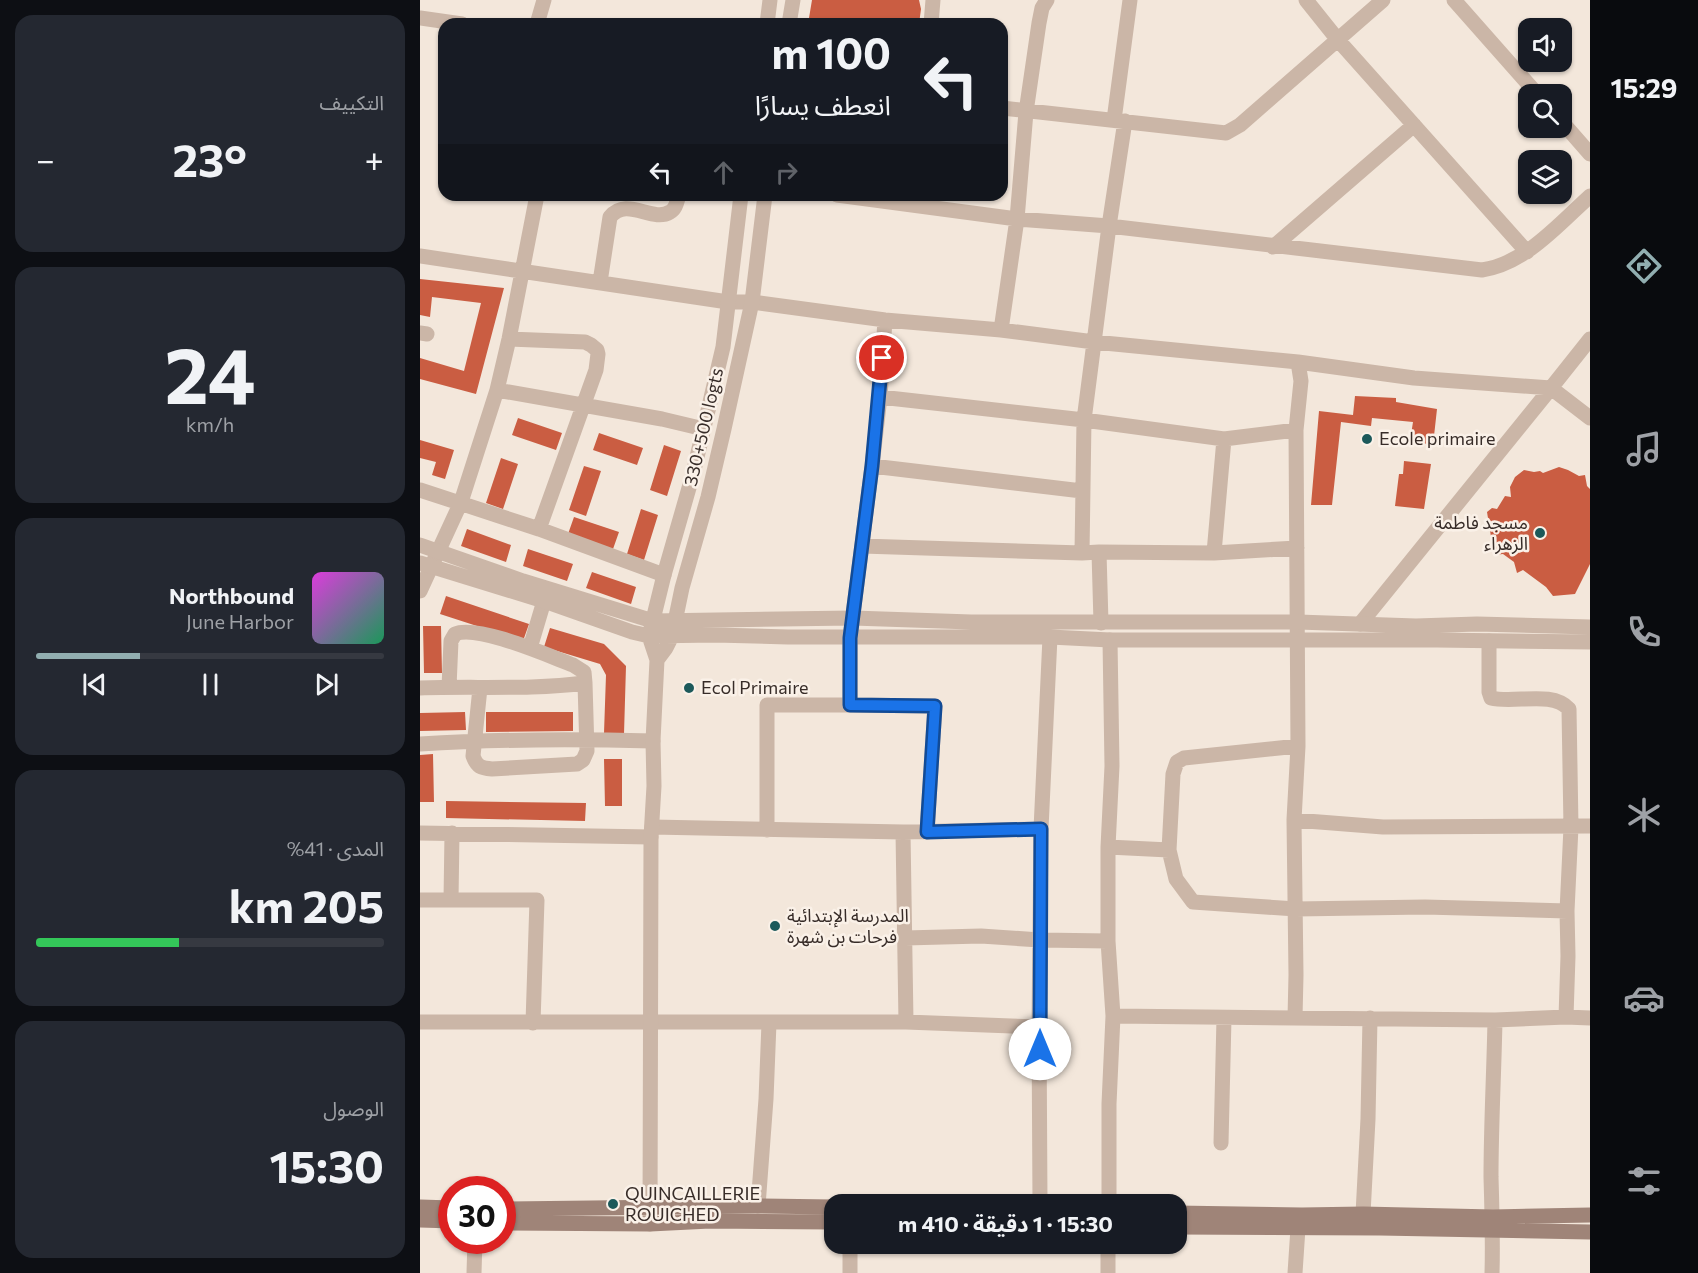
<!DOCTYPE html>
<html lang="ar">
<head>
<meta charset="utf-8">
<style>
  :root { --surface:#171b24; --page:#242831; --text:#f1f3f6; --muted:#9ea1a6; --line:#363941; --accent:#91aeb0 }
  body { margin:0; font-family:Commissioner,"Noto Sans Arabic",sans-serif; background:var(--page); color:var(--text); direction:rtl; height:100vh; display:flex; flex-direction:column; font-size:22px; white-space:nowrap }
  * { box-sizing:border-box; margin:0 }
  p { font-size:20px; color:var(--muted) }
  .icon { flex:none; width:33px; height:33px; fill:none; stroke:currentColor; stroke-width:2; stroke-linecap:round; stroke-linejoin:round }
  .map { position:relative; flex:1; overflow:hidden; direction:ltr }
  .sheet { display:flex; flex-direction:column; gap:15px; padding:15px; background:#0d0f14; width:420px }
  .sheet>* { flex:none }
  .banner { position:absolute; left:18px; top:18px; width:570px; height:183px; border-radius:18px; box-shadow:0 2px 4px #0004; direction:rtl; background:#171b24; color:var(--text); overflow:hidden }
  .tools { position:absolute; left:1098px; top:18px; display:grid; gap:12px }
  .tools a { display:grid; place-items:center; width:54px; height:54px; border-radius:12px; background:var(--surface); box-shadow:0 2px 4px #0004; font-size:30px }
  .speed { position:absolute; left:18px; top:1176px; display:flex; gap:12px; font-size:30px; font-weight:700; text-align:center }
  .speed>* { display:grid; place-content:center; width:78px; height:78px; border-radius:50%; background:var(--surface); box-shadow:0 2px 4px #0004; line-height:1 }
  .speed .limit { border:9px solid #d22; background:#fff; color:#111 }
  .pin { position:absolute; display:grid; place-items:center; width:51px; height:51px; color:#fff; margin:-26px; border:3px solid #fff; border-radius:50%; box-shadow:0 2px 6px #0007 }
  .me { position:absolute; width:66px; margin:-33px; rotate:0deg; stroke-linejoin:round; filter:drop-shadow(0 0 4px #0008) }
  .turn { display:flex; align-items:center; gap:21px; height:126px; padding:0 18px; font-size:27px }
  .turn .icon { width:78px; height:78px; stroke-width:2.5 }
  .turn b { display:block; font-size:42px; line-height:51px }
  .lanes { display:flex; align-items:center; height:57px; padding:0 18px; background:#0003; justify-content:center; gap:30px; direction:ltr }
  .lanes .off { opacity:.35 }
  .big { font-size:45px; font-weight:700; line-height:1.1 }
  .sheet .widget { flex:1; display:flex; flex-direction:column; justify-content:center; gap:9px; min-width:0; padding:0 21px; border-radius:18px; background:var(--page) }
  .sheet .dial { align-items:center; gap:0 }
  .dial b { font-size:78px; line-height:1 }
  .song { display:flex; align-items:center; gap:18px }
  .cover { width:72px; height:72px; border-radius:9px; background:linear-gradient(135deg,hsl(300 70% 55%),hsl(150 70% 35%)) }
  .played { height:6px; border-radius:3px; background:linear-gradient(90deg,var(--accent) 30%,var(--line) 30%) }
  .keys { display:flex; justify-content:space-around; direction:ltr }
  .heat { display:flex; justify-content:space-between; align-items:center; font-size:33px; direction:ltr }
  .charge { height:9px; border-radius:4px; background:linear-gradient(90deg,#34c759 41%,var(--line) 0) }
  .trip { position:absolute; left:404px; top:1194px; width:363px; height:60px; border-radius:18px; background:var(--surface); box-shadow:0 2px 4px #0004; font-weight:700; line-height:60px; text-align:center; direction:rtl }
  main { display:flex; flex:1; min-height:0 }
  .tab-bar { display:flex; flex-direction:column; width:108px; justify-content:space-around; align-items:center; background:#090b0e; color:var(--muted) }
  .tab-bar .icon { width:42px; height:42px }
  .tab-bar .current { color:var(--accent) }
  .tab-bar b { font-size:27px; color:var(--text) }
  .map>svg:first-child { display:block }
  .building { fill:#ca5d42 }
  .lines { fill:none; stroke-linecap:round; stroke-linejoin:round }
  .minor { stroke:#cbb6a7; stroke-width:15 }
  .tertiary { stroke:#cbb6a7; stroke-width:15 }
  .secondary { stroke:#9f8478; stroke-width:15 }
  .route-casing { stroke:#114b97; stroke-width:15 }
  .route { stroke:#1a73e8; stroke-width:10 }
  .poi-dot { fill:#1c595a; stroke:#faf1e8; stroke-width:2 }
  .labels { text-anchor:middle; stroke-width:5; stroke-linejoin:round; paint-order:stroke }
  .street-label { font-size:18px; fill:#372c28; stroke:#faf1e8 }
  .poi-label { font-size:18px; fill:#372c28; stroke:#faf1e8; text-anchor:start }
</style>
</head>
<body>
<main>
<nav class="tab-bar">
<b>15:29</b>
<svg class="icon current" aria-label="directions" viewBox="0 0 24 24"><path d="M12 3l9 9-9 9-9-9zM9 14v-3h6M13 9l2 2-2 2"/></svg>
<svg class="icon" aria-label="music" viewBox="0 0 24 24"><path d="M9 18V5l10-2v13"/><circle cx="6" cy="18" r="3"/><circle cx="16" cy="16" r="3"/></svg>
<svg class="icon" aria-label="phone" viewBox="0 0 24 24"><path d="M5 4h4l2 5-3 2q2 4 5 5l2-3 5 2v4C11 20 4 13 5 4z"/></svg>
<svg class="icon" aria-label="climate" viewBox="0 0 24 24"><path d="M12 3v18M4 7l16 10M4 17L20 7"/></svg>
<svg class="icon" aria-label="car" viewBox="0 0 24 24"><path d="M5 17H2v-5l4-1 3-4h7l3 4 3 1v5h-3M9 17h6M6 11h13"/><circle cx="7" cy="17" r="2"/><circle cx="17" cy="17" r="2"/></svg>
<svg class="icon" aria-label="filters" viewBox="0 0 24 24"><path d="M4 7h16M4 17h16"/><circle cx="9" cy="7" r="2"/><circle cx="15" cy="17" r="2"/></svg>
</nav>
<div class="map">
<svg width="1170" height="1273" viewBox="0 0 1170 1273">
  <rect width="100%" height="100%" fill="#f3e7db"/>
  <path class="building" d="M392,0H499L501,9L499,24H388Z
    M0,279L84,288L56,394L0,379V358L44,371L61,303L12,297L10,317L0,315Z
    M935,396L976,398V402L1017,409L1013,445L990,441L993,422L952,418L951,426L921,422L912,505H891L899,411L933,415Z
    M98,418L142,433L136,450L92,435Z
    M179,433L223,448L217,465L173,450Z
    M0,440L34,450L25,479L12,475L16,462L0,458Z
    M244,445L261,451L247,496L230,490Z
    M81,458L98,464L83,509L66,503Z
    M984,461L1011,464L1004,509L975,506L979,474H983Z
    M164,466L181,471L166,516L149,510Z
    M1139,467L1148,470L1159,476L1165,475L1167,486L1170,489V564L1155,594L1133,596L1126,587L1103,570L1097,573L1094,562L1083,554L1074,555L1067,512L1072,508L1077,509L1085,496L1091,497L1090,487L1095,477L1104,470L1114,472L1120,471L1123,473Z
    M221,509L238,515L224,560L207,554Z
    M154,517L199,532L193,549L148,534Z
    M47,529L91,545L86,562L41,546Z
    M108,549L153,564L147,581L103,566Z
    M172,572L216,587L211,604L166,588Z
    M26,596L109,624L103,641L20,614Z
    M3,626H21L22,673H4Z
    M130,628L184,644L206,666L204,734L184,733L186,675L180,664L124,647Z
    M45,712L46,730L0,731V713Z
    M66,712H153V731L66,732Z
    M13,754L14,802H0V755Z
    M184,759H202V806H185Z
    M26,801L166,803L165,821L26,818Z"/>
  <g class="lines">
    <path class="minor" d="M886,0L918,40L1107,252
      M1034,0L1117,94
      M0,18L42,24
      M117,24L124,0
      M511,24L513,0
      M582,108L806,133L820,125L963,0
      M694,120L710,0
      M1142,122L1170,154
      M417,195L597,219L689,226L1062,270C1105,264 1139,224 1170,196
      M853,247L994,125
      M0,256L308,302H332L465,320L581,330L674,342L878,362L994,378L1131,388L1170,418
      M180,282L190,217C207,196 232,223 250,212C256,209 257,201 259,195
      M465,320L460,397L452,466L430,638V705L515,706L507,832
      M581,330L597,219L606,112L619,23L622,8L627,0
      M0,333L7,334
      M89,339L165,342L171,345L177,350L178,354L176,370L119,529
      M77,390L242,419L284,429
      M460,397L664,420L804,439L876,430
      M452,466L662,491
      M0,490L119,529L244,575
      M442,546L662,553L679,552L794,553L877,548
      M679,552L681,623
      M662,553L664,420L689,226L705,121
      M794,553L804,439
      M0,591L41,502L77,390L89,339L117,195
      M940,624L1131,388L1170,339
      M1069,641V692L1071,698C1094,704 1132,690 1149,709L1151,827L1147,911L1148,956L1146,1017
      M110,648L124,601
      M29,687L31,641L35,634C57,624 129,656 153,665L164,672L165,683
      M0,688C55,686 110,690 165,683L167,751L163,760L157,764L72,769C61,768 57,767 53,756L60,688
      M0,744C78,739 155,739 233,741
      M874,820L963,827L1170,826
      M232,827L483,832L621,829
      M347,830V705H430
      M483,832L486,1022
      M0,833L231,837
      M688,847L749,850L756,879L773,902L876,909L1005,907L1147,911
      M749,850L753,774L757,762L764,758L878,746
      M0,900H117L113,1023
      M31,900L32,833
      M485,938L561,936L620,940L688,941
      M693,1016L1075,1020L1146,1017L1170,1018
      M875,1018L876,975L874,820L878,746L876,430L881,381L878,362
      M0,1022H486L619,1027
      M801,1143L804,1018
      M620,1204L619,1027L621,829L630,637
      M689,1204V1104L693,1016L688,941V847L692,766L690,640
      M338,1206L346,1099L349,1023
      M943,1214L948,1119L950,1018
      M54,1273L55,1240
      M430,1273V1244
      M688,1273V1244
      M875,1273L878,1228L881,1216
      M1072,1273C1073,1241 1072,1209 1071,1177C1071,1125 1074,1072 1075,1020"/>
    <path class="tertiary" d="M347,24L350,0
      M369,24L373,0
      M0,545L103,581L233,621L433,618L551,622H878L996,626L1057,624L1170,627
      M0,563L124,601L212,632L229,636L295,635L368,637H630L690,640H1017L1170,642
      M237,660L246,648L252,636L262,588L288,497L304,429L332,302L345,195
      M230,1224L231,837L234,786L233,741L237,660L229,636L244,575L273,474L303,347L321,195"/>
    <path class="secondary" d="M0,1207L32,1208
      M82,1209L338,1206L414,1207
      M756,1213L882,1215L943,1214L1073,1217L1170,1215
      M0,1220L32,1221
      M82,1223L230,1224L290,1221L414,1222
      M756,1227L960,1228L1170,1232"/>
  </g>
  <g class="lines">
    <g class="route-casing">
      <path id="route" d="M462,358L452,466L430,638V705L515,706L507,832L621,829L620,1049"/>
    </g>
    <use href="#route" class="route"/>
  </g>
  <g class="poi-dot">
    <circle cx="947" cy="439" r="6"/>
    <circle cx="1120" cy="533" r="6"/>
    <circle cx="269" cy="688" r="6"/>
    <circle cx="355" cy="926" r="6"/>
    <circle cx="193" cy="1204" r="6"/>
  </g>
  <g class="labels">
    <g class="street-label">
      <text transform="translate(284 427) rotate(-77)" y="6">330+500 logts</text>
    </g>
    <g class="poi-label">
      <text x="959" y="445">Ecole primaire</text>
      <text x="1108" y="529" text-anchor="end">مسجد فاطمة<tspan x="1108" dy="21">الزهراء</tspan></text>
      <text x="281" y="694">Ecol Primaire</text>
      <text x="367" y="922">المدرسة الإبتدائية<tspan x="367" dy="21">فرحات بن شهرة</tspan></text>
      <text x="205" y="1200">QUINCAILLERIE<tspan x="205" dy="21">ROUICHED</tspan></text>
    </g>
  </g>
</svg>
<div class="tools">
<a><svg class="icon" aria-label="sound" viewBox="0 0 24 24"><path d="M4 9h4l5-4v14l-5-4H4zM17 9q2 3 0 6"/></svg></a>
<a><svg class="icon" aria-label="search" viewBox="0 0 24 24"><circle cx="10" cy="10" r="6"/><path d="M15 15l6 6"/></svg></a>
<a><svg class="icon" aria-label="layers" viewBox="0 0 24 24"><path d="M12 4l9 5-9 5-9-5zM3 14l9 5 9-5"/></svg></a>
</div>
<div class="speed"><div class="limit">30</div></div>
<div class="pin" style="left:462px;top:358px;background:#d93025"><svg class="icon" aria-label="arrive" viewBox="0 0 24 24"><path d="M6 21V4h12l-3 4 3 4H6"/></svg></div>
<svg class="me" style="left:620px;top:1049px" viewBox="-20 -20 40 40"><circle r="19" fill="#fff"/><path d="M0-13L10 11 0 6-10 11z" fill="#1a73e8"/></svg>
<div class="trip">15:30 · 1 دقيقة · 410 m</div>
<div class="banner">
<div class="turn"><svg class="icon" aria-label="left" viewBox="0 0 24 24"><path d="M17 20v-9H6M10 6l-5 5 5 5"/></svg><div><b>100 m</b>انعطف يسارًا</div></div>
<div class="lanes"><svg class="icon" aria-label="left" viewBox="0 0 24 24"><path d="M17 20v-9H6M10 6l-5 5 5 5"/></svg><svg class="icon off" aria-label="ahead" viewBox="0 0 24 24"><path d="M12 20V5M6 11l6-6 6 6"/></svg><svg class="icon off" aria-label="right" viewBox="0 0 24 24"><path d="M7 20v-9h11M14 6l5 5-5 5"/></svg></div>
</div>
</div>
<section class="sheet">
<div class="widget"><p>التكييف</p>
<div class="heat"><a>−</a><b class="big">23°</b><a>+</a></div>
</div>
<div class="widget dial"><b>24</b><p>km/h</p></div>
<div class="widget">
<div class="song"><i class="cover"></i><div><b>Northbound</b><p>June Harbor</p></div></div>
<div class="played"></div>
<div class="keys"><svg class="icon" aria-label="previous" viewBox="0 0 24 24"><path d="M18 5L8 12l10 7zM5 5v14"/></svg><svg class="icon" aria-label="pause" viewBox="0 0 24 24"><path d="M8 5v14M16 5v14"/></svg><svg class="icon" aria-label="next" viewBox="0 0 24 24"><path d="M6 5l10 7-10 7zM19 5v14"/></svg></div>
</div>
<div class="widget"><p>المدى · 41%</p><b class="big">205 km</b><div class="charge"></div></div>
<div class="widget"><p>الوصول</p><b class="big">15:30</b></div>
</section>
</main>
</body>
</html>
